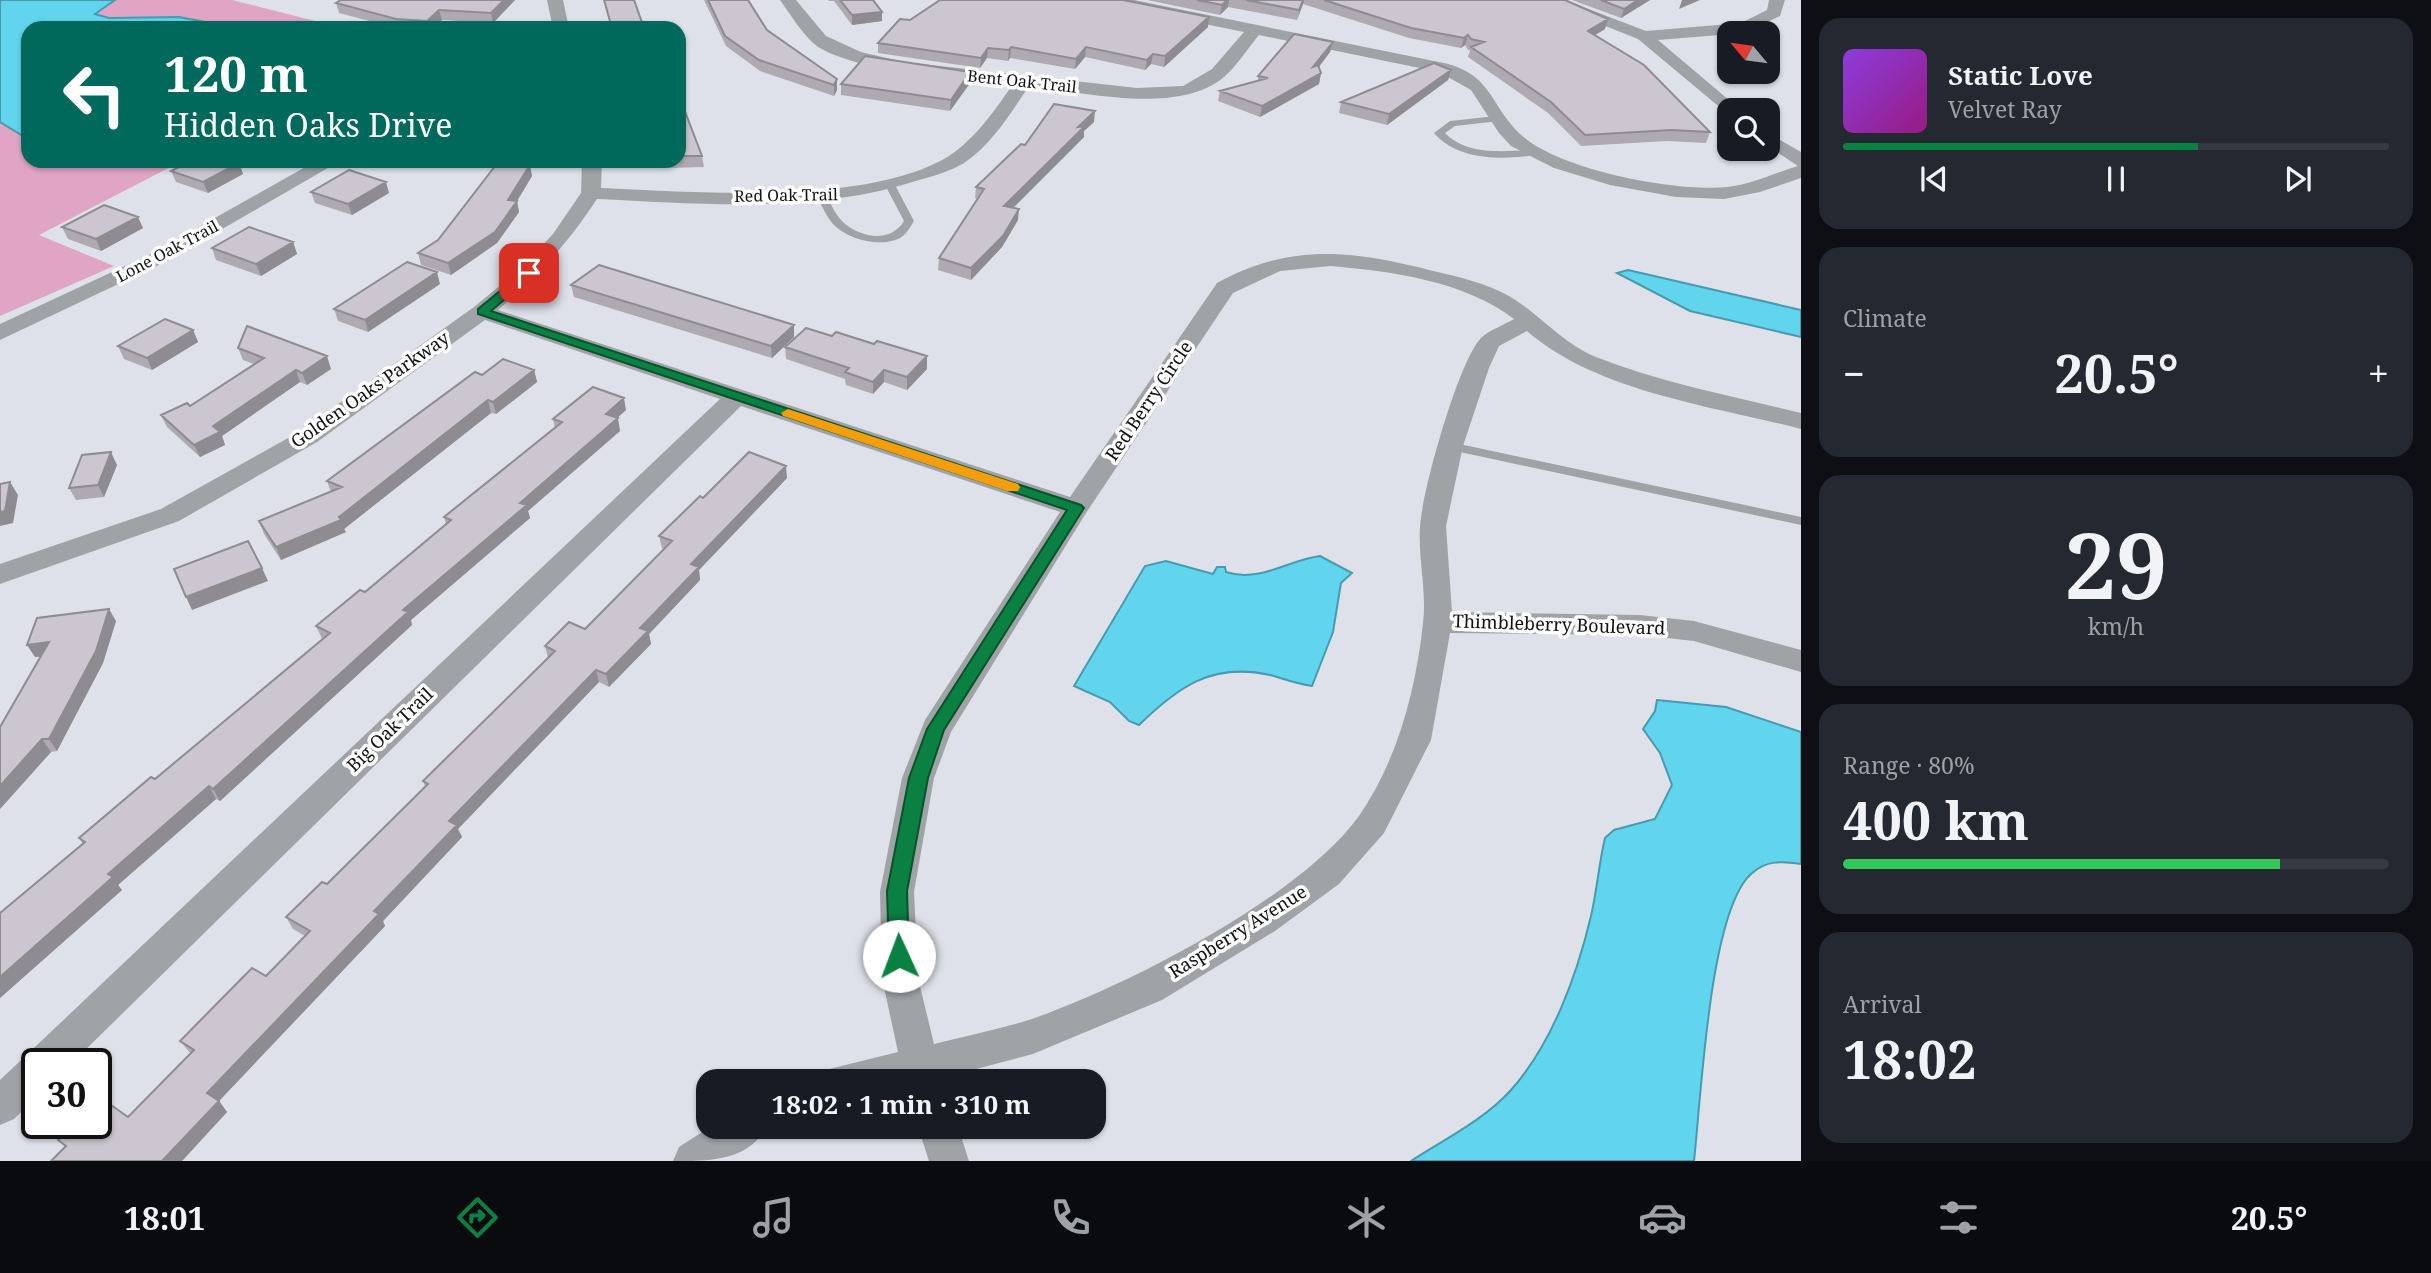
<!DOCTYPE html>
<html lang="en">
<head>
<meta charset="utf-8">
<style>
  :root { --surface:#171b24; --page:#242831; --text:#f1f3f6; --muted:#9ea1a6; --line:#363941; --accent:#0b8043 }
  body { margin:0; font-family:"Noto Serif",serif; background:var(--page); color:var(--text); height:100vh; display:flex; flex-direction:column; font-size:26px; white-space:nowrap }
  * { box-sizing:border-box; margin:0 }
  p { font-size:23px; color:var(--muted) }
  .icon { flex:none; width:38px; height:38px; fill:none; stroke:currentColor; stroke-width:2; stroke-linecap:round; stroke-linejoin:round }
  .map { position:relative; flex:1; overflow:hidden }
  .drawer { display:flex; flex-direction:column; gap:18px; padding:18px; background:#0d0f14; width:630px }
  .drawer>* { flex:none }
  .guide { position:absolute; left:21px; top:21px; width:665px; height:147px; border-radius:21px; box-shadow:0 2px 5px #0004; background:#00695c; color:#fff; overflow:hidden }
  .needle { width:46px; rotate:299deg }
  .controls { position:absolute; left:1717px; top:21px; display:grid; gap:14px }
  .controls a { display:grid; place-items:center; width:63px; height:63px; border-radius:14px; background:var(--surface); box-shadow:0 2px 5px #0004; font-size:35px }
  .speed { position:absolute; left:21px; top:1048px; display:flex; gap:14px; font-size:35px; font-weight:700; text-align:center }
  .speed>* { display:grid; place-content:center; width:91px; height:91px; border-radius:50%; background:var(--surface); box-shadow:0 2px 5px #0004; line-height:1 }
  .speed .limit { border:4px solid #111; border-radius:10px; background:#fff; color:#111 }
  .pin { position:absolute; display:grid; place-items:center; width:60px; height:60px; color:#fff; margin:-30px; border-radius:14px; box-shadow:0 4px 10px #0006 }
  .me { position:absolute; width:77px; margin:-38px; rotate:358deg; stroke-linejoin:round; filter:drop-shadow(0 0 5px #0008) }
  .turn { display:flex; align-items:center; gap:24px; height:147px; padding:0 28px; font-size:32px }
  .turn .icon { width:91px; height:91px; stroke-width:2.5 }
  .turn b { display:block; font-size:49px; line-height:60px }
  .big { font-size:52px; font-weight:700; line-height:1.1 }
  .drawer .widget { flex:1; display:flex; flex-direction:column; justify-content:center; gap:10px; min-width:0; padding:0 24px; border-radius:21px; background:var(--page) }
  .drawer .dial { align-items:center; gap:0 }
  .dial b { font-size:91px; line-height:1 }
  .song { display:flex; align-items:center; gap:21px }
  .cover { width:84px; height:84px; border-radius:10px; background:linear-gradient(135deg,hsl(270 70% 55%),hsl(310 70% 35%)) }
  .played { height:7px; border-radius:4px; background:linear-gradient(90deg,var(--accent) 65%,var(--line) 65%) }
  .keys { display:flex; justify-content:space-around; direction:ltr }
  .heat { display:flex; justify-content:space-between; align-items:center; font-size:38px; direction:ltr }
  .charge { height:10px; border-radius:5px; background:linear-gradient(90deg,#34c759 80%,var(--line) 0) }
  .trip { position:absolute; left:696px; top:1069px; width:410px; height:70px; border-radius:21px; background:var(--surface); box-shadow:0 2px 5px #0004; font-weight:700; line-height:70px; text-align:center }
  .tabs { display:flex; height:112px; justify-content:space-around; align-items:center; background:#090b0e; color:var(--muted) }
  .tabs .icon { width:49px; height:49px }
  .tabs .current { color:var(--accent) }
  .tabs b { font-size:32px; color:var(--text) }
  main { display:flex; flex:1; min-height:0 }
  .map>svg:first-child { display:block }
  .green { fill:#e0a5c4 }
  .water { fill:#61d5ee; stroke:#499aad; stroke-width:2 }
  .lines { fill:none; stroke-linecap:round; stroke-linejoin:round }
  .lane { fill:#a0a3a6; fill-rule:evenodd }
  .street { fill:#a0a3a6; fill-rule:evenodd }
  .wall { fill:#afaab2 }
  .shaded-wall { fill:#8e8b91 }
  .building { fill:#cbc6cf; stroke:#8e8b91; stroke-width:2 }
  .route { fill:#0b8043; stroke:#07532c; stroke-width:2 }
  .slow { fill:#f59e0b }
  .labels { text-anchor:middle; stroke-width:7; stroke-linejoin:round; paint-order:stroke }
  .far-street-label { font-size:16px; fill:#111114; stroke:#fff }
  .street-label { font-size:18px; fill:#111114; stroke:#fff }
</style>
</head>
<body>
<main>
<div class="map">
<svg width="1801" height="1161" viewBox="0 0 1801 1161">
  <rect width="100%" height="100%" fill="#dfe1ea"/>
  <path class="green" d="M0,0H232L343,28H28V161H182L39,235L114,266L0,316Z"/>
  <path class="water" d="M0,0H115L95,14L109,18L179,17L237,28H28V139L0,122Z
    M1628,270L1801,310V337L1690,311L1617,273Z
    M1320,556L1352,573L1341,583L1333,632L1312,686C1297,684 1284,679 1270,675C1212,662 1178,687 1139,725L1129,721L1110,702L1074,686L1145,566L1166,561L1213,574L1217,567H1225L1226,572C1260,583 1288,560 1320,556Z
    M1657,700L1726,707L1801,732V864C1782,861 1766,860 1751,874C1709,912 1701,1100 1694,1161H1411C1445,1139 1484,1120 1511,1090C1552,1044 1577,975 1591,916C1597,890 1599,863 1605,838L1614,830L1655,819L1672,785L1660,753L1643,729L1655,711Z"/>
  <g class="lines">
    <path class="lane" d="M1496,116L1499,117V121L1455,126L1445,133C1468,156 1503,151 1533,150L1538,153L1536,155C1503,160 1458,161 1434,133L1450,121Z
      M890,182L895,185L914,221C910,227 907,234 900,238C881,248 848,240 833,224C826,216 822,205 816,196L825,194C831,203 835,215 844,223C861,238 891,243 904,221L885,185Z
      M1450,442L1801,517V525L1446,449L1444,446Z"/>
    <path class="street" d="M547,0H563L569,28H553Z
      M780,0H796L826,36L861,52L904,62L1137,88L1183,86L1212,69L1244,32L1111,5L1103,0H1134L1444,63C1491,74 1490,104 1519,133C1557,170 1675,192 1727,187C1752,184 1774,173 1798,166L1768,146V133L1801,152V178L1760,192L1724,199L1676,197L1610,185L1554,168L1511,146L1499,133L1471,90L1439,72L1259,35C1248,48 1237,66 1224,77C1177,116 1085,92 1029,86C1010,114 992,144 964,163C951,171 934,176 919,180C816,214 704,204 597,199C568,243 538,276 498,310L1070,497L1217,283C1291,242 1355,251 1433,271C1459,277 1486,283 1509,296C1540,314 1562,343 1596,357C1662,383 1732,396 1801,413V429C1713,406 1597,392 1527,331L1499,346L1489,368L1463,446L1446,526L1452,612L1640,615L1694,621L1801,650V672L1694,641L1640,635L1450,633L1431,740L1384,833L1339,884L1275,931L1162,1000L1033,1054L942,1078L943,1082H824L829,1069L898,1052L882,978L880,892L902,778L925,720L1060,512L741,406L71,1064H37V1097L14,1119L0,1125V1080L720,399L485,320L317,442L179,521L0,584V564L161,509L299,432L474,307L521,268L553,234L581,193L582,161H602L601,188C695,192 868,206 949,156C976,138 995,110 1013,84C966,79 847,72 813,43C801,32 790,14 780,0ZM1330,266C1390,271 1465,281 1514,319C1504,325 1490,330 1482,337C1459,358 1421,495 1420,528C1418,559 1427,592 1423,623C1416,689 1398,758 1361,813C1304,896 1127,986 1032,1019C1000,1029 966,1036 934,1044L918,978L914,892L934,778L951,732L1086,513L1233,293L1280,271Z
      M1540,0H1565L1646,31L1741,23L1767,10L1769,0H1785L1780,16L1744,33L1658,40L1736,106L1739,110H1729V115L1638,39Z
      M316,161H340L167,261L0,340V324L153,253Z
      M710,1127H766C749,1161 709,1161 673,1161L679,1147Z
      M918,1127H958L969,1161H929Z"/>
  </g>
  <path class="wall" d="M515,0L493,23L442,20L433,28H396L339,13L336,3Z
    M604,0L636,6L644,28H611Z
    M704,0H748L767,30L837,79V90L834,96L760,71L726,46Z
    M828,0H873L882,21L852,25L834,1H829Z
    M937,0H1123L1208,27L1164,67L1151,64L1145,70L1085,57L1075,69L1010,58L1008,61L987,58L980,68L878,53V43L938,1Z
    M1147,0H1565L1605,29L1595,35L1710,132L1706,143L1667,141L1581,146L1548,113L1468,57L1470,50H1468L1465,45L1461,48L1409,38L1303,4L1297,20L1228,7L1220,15Z
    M1572,0H1650L1621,18Z
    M1333,42L1330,52L1319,67L1321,73L1319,84L1260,117L1218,101L1220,91L1258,81V76Z
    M1451,70L1448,80L1387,125L1339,113L1341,102Z
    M970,72V83L950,111L841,95V84Z
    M679,109L702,156L704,167L669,168L668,161H679Z
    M1094,122L1084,131V137L1013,208L1018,220L1002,247L971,280L938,270L939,258L978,199L975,198L976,187L1025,145Z
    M499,161H528L527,165L532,176L517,201L519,212L497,243L451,275L421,265L418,253L438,240Z
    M239,163L243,174L208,193L176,182L171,171Z
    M311,192L389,193L352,215L315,203Z
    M62,227L143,228L101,251L68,239Z
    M293,242L297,254L261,276L216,260L212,248Z
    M440,284L368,332L338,321L334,309Z
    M571,285L794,325V337L772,358L574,297Z
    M193,330L198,342L152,370L124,359L118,346Z
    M832,336L874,344L927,356V369L907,390L884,382L873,394L846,385L845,379L786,359L785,347Z
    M238,348L331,369L307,385L300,382L222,436L225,445L200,457L167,427L161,415L190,406L254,364L243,360Z
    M534,370L537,382L496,414L491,413L344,529L346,532L281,560L264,534L259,521L331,492L327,481L482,375Z
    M626,410L617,418L620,431L528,511L530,518L411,620L412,625L220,801L216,799L118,885L122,890L0,998V913L83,844L79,838L155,779L322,639L316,626L365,592L446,524L444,517L555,428L553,419Z
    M117,465L104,497L76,500L69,488Z
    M787,478L699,570L700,580L649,634L651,644L609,687L599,682L458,829L462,837L383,921L385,926L219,1101L227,1112L182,1161H51L65,1147L58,1140L128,1117L191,1054L180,1041L266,976L305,936L293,929L286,917L327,884L425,786L423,781L548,658L545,646L585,629L664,549L662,548L659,536L703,498Z
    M116,621L103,663L57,751L51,752L0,809L40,657H35Z"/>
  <path class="shaded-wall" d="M504,0H515L493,23L491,13Z
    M1227,0H1229L1228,7L1220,15L1222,5Z
    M1303,0H1304L1303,4L1297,20Z
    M1638,0H1650L1621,18L1624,9Z
    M1682,0H1700L1679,9Z
    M439,10L442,20L433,28H429L427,21Z
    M882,12V21L852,25V15Z
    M1209,17L1208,27L1164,67L1165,56Z
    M1608,19L1605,29L1585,41L1588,31Z
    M1468,35L1465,45L1461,48L1464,38Z
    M1333,42L1330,52L1311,77L1313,67Z
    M1011,47L1010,58L1008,61L1009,50Z
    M1086,47L1085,57L1075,69L1076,59Z
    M988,48L987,58L980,68L981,58Z
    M1153,54L1151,64L1145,70L1147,60Z
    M1451,70L1448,80L1387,125L1389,114Z
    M970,72V83L950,111L951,100Z
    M1321,73L1319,84L1260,117L1262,106Z
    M837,79V90L834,96V85Z
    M1095,111L1094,122L1084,131V137L1003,218L1004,206Z
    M522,161H528L523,176L520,164Z
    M239,163L243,174L208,193L203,182Z
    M530,165L532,176L517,201L519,212L497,243L451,275L448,263L508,200Z
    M386,182L389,193L352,215L348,204Z
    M1019,209L1018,220L1002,247L971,280V268Z
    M138,217L143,228L101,251L96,239Z
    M293,242L297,254L261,276L256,264Z
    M437,272L440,284L368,332L365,320Z
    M794,325V337L772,358L771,346Z
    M193,330L198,342L152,370L147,358Z
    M327,356L331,369L307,385L302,373Z
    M927,356V369L907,390V377Z
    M296,370L300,382L222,436L225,445L200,457L194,445L213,426Z
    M534,370L537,382L496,414L493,402Z
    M884,370V382L873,394V382Z
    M624,398L626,410L608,426L606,414Z
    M488,400L491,413L344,529L346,532L281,560L276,547L339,517Z
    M618,418L620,431L528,511L530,518L411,620L412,625L220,801L213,789L403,610L520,503Z
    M111,452L117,465L104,497L98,485Z
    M786,466L787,478L699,570L700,580L649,634L651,644L609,687L606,674L640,628L691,564Z
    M10,482L18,495L13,523L0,526V512Z
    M262,568L268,581L192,610L186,597Z
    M109,609L116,621L103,663L57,751L49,739Z
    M49,642L57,654L35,657L27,645Z
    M596,670L599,682L458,829L462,837L383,921L385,926L219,1101L227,1112L182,1161H162L207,1093L374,911L449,821Z
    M42,739L51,752L0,809V786Z
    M209,786L216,799L118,885L122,890L0,998V977L108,874Z"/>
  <path class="building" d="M341,0H504L491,13L439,10L427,21L396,19L336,3Z
    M604,0H634L644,28H612Z
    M708,0H748L767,30L837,79L834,85L759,60L725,36Z
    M840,0H873L882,12L852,15Z
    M940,0H1123L1209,17L1165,56L1153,54L1147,60L1086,47L1076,59L1011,47L1009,50L988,48L981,58L878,43L900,19L910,20Z
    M1197,0H1227L1222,5Z
    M1246,0H1303L1299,10Z
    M1324,0H1565L1608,19L1588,31L1644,65L1710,132L1672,130L1585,135L1551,102L1471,47L1484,42L1471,39L1468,35L1464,38L1411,28Z
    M1601,0H1638L1624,9Z
    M1294,34L1333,42L1313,67L1318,65L1321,73L1262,106L1220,91L1268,78L1258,76Z
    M865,56L970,72L951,100L841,84Z
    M1434,63L1451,70L1389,114L1341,102Z
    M681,101L702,156H679V109Z
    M1054,104L1095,111L1078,127L1085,126L1004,206L1019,209L1003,236L971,268L939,258L984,189L976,187L1021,144L1025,145Z
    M191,161H233L239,163L203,182L171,171Z
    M499,161H522L520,164L530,165L508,200L517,201L495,232L448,263L418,253L438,240Z
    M349,170L386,182L348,204L311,192Z
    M104,205L138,217L96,239L62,227Z
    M249,227L293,242L256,264L212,248Z
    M407,262L437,272L365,320L334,309Z
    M599,265L794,325L771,346L571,285Z
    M165,319L193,330L147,358L118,346Z
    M247,326L327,356L302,373L296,370L213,426L220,432L194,445L161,415L187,403L190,406L264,358L238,348Z
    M806,328L832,336L836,332L874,344L877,341L927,356L907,377L884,370L873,382L845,372L849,368L785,347Z
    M503,359L534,370L493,402L488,400L339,517L341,520L276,547L259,521L342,487L327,481L475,372L482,375Z
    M593,387L624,398L606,414L618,418L520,503L527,505L403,610L408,612L213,789L209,786L108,874L113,877L0,977V913L85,842L79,838L151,777L155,779L330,633L316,626L360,590L365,592L451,520L444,517L562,422L553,419Z
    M111,452L98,485L69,488L82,455Z
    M749,452L786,466L691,564L699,567L640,628L648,631L606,674L596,670L449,821L457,825L374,911L379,914L207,1093L219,1101L162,1161H51L66,1146L58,1140L75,1124H96V1102L101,1098L128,1117L194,1050L180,1041L252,968L266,976L310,931L286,917L322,882L327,884L428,784L423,781L555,651L545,646L569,622L585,629L672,541L659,536L700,496L703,498Z
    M10,482L5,511L0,512V484Z
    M248,541L262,568L186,597L174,569Z
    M109,609L96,651L49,739H42L0,786V727L49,642L27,645L37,618Z"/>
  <path class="route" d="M525,270L535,273L491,311L1081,505L1084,508L944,730L928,778L907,891L909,956L906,962L899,965L892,962L889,956L887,891L909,778L927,729L1067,510L478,314V309Z"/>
  <path class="slow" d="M788,409L1018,484L1020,487L1018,491H1007L783,416L781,413Z"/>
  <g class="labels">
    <g class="far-street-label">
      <text transform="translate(1022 81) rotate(6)" y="6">Bent Oak Trail</text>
      <text transform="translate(786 195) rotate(-1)" y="6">Red Oak Trail</text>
      <text transform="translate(167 251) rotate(-28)" y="6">Lone Oak Trail</text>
    </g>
    <g class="street-label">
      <text transform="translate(370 390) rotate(-35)" y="6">Golden Oaks Parkway</text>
      <text transform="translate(1149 401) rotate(-56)" y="6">Red Berry Circle</text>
      <text transform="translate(1559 625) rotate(2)" y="6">Thimbleberry Boulevard</text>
      <text transform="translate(390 730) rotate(-44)" y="6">Big Oak Trail</text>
      <text transform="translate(1238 932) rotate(-32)" y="6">Raspberry Avenue</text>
    </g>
  </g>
</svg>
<div class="controls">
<a><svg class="needle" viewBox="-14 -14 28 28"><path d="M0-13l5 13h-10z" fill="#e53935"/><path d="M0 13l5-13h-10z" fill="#9ea1a6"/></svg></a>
<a><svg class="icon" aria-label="search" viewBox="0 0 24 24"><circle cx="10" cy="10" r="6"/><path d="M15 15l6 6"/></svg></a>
</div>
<div class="speed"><div class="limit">30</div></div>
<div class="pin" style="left:529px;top:273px;background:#d93025"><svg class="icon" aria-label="arrive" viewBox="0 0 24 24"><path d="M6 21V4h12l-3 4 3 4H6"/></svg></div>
<svg class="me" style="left:899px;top:956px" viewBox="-20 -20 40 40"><circle r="19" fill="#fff"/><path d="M0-13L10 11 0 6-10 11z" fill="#0b8043"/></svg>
<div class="trip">18:02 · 1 min · 310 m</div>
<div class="guide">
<div class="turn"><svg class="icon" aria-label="left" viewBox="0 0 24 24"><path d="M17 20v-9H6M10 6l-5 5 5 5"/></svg><div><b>120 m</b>Hidden Oaks Drive</div></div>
</div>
</div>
<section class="drawer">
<div class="widget">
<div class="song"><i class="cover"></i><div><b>Static Love</b><p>Velvet Ray</p></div></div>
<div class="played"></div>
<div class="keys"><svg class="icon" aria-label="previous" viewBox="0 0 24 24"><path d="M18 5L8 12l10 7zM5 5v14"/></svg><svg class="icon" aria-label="pause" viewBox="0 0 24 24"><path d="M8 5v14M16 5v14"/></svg><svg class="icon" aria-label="next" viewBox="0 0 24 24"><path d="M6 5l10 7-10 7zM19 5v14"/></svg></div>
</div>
<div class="widget"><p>Climate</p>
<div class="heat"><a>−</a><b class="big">20.5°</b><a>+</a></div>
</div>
<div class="widget dial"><b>29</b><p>km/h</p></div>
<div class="widget"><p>Range · 80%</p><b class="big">400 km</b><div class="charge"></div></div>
<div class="widget"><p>Arrival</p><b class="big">18:02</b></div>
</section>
</main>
<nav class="tabs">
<b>18:01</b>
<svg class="icon current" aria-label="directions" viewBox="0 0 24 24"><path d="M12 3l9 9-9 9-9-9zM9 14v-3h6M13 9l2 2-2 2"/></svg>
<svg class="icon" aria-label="music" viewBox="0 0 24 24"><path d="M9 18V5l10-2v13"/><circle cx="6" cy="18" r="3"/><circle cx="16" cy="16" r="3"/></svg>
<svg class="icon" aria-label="phone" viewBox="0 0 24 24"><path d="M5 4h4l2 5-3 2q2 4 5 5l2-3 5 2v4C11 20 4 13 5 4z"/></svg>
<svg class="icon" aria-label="climate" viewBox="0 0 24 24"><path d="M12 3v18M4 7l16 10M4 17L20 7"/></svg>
<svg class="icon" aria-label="car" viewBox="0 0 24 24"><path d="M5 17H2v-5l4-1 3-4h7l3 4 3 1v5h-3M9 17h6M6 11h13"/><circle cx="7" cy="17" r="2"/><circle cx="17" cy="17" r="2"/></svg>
<svg class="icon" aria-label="filters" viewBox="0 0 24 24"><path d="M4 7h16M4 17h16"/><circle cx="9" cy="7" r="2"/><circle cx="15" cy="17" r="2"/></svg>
<b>20.5°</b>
</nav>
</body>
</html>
